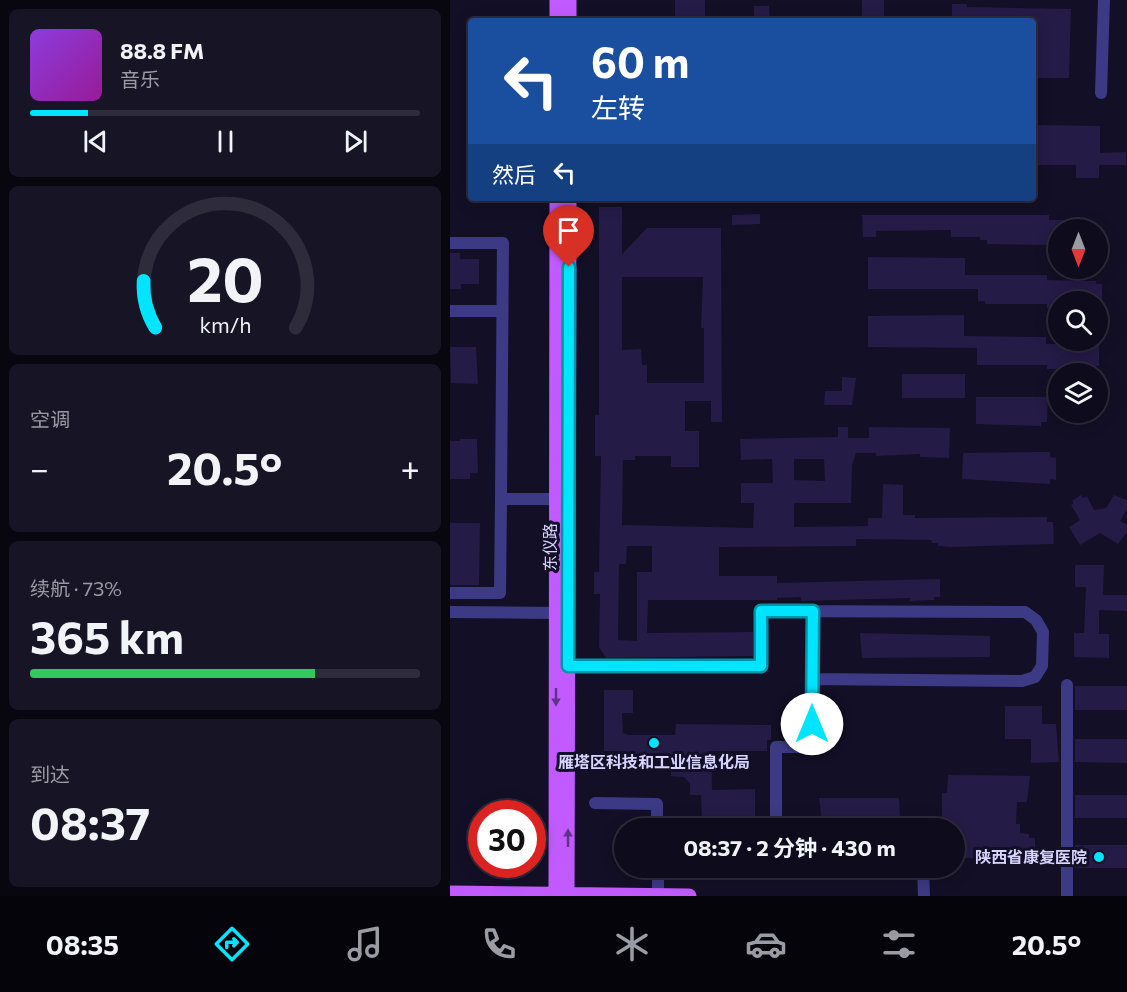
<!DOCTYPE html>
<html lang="zh">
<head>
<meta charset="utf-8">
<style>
  :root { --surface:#0e0b1c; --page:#171425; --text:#f1f3f6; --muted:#9b9ba3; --line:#2e2b3b; --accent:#00e5ff }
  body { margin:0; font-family:Commissioner,"Noto Sans SC",sans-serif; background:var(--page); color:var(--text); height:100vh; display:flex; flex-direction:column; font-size:22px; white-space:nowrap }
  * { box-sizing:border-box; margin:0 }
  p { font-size:20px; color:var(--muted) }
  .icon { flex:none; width:33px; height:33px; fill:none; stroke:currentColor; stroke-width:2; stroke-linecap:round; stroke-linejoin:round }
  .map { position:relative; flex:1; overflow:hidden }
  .sheet { display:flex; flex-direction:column; gap:9px; padding:9px; background:#08060f; width:450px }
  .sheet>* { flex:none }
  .hud { position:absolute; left:18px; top:18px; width:568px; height:183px; border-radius:6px; box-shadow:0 3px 15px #0003,0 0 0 2px var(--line); background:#1a4fa0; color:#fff; overflow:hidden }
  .needle { width:39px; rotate:180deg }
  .tools { position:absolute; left:598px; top:219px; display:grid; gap:12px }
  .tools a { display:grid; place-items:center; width:60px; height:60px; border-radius:50%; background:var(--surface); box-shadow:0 3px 15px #0003,0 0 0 2px var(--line); font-size:30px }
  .speed { position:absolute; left:18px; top:800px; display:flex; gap:12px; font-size:30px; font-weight:700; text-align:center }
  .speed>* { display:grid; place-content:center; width:78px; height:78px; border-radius:50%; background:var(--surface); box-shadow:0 3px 15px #0003,0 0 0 2px var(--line); line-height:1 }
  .speed .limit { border:9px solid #d22; background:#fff; color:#111 }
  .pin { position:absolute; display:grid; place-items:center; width:51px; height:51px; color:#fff; margin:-62px -26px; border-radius:50% 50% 50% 0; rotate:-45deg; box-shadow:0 0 6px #0007 }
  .pin .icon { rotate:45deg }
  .me { position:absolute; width:66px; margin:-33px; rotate:0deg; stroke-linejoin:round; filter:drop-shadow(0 0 4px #0008) }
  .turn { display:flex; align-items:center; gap:21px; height:126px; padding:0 24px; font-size:27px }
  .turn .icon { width:78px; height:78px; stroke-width:2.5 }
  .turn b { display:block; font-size:42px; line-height:51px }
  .then { display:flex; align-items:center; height:57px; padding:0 24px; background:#0003; gap:12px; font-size:22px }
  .big { font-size:45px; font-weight:700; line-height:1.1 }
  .sheet .card { flex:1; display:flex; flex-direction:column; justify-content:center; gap:9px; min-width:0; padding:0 21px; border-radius:9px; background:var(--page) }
  .sheet .dial { align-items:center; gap:0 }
  .dial svg { height:156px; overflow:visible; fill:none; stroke:var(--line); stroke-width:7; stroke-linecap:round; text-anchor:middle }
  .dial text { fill:var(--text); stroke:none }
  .song { display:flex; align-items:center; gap:18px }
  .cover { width:72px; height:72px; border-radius:9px; background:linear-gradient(135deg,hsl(270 70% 55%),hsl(300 70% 35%)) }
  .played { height:6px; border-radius:3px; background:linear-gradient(90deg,var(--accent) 15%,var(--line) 15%) }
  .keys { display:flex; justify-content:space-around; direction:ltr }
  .heat { display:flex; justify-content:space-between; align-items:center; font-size:33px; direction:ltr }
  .charge { height:9px; border-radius:4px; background:linear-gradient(90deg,#34c759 73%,var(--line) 0) }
  .trip { position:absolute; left:164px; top:818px; width:351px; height:60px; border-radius:30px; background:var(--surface); box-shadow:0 3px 15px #0003,0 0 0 2px var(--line); font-weight:700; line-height:60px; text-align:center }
  .tab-bar { display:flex; height:96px; justify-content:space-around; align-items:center; background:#06040b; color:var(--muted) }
  .tab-bar .icon { width:42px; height:42px }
  .tab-bar .on { color:var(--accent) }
  .tab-bar b { font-size:27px; color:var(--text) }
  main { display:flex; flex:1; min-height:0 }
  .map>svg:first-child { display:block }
  .building { fill:#241b47; fill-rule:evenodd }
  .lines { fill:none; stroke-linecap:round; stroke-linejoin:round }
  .minor { stroke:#3d3a85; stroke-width:12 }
  .major { stroke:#c25bff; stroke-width:15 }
  .oneway { fill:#623188 }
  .route-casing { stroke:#0095a6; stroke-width:15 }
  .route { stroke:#00e5ff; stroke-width:10 }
  .poi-dot { fill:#00e5ff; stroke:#130f26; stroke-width:2 }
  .labels { text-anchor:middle; stroke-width:6; stroke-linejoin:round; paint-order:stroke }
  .street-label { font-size:16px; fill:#d9d4ff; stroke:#130f26 }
  .poi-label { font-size:16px; font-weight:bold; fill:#d9d4ff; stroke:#130f26 }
</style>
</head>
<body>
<main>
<section class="sheet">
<div class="card">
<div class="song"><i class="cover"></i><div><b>88.8 FM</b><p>音乐</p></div></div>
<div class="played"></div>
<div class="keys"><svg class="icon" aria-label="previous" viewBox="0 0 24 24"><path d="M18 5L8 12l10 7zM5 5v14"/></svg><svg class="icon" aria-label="pause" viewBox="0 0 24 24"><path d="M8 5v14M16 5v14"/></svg><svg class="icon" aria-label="next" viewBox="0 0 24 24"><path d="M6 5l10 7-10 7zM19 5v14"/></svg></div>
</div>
<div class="card dial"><svg viewBox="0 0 100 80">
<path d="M14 69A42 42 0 1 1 86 69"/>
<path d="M14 69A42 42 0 0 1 8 45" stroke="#00e5ff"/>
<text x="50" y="56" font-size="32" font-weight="700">20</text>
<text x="50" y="72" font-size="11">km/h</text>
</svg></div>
<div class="card"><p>空调</p>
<div class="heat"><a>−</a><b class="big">20.5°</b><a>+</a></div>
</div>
<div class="card"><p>续航 · 73%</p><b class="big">365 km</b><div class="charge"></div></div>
<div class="card"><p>到达</p><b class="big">08:37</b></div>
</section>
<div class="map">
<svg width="677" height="896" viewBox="0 0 677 896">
  <rect width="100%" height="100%" fill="#130f26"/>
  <path class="building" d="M225,0H255V21H225Z
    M412,0H434V21H412Z
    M502,4H517V7L621,9L619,78H584V21H502Z
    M304,6H319L320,21H304Z
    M584,125L650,126V153L676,152V165H649V178H626V165H584Z
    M149,207H172V254L197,228H271L272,422H261V401H235V431H249V467H221V456H185V460H173L172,525L303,528L304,503H291V483H323L322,459L291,460L290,439L388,437V427H398V438H419V427L500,428L499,458L470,457V454L426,456V453H406L402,465L401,503H344V527L418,526V518H432L433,484L453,485V515H465V518L597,517V522H603L604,544L500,547L488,546V543H482L481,540L406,539V546L269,547V576H327V583L490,579V597H484V600L460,601V598L351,601V597L327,598V600H198L197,633L303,632V656L156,658L149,647L150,594H144V572H149L151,456H145V415H149ZM172,277H253L251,328H254V383H197V365H192L191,349L172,350ZM344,459H374L375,481L344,480ZM177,546H202V572H187V641L168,640L169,564H176Z
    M310,214V224L282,225V215Z
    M412,215H599V220H638V230H609V245L537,244V240H530V237H501V230L426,231V237H413Z
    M0,253H10V259H29V284H11V289H0Z
    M418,257L515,258V275H597V280L646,281V284H652V302H609V309L597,308V304H535V301H528V289H418Z
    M514,315V336L596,337V344H630V341H645V344H649V366H645V369H597V365H527V348L418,347V316Z
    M0,347H26L28,384L1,383Z
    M452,374H515V398H452Z
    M392,377L406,378L402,405H374L375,391H392Z
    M526,397H598L597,422H591V426L526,424Z
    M10,439H27L28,473H20V479H0V441H10Z
    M585,452H600V457L606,458V480L600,479V484L512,479L513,453Z
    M631,495L633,498L637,496L644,510L656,508L664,495L677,500V509L670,521L677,525V532L668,544L650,533L630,545L619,527L630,520L621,505L624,503L622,501Z
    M0,523H30L29,585H0Z
    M625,565H654L653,595H677V611L649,610V634H659V658L624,657V633H634L636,587H625Z
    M410,633L540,636V657L412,658Z
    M625,686H677V710H625Z
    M154,690H183V713H172L173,733L179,735H225L226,724L321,725V740H317V751H261L262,790L305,789V822H295V819H252L251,795H240V784L234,777L221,776V760L173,761L172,751H154Z
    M555,706H592V724H606L609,762L581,763V739H555Z
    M625,739H677V763L625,762Z
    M498,775L580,776L577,802H567L566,824H570V833L579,834V838H585V859L504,858V828H493L492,821V793H497Z
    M625,795H677V818H625Z
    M369,798H449L450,818H437L438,826H423V820L372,821Z
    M625,845H677V868H625Z"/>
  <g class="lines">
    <path class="minor" d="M651,93L654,0
      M0,243H53L51,499
      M0,311H52
      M0,593H50L51,499H106
      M0,612L106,613
      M118,666H311V611L575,612L586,620L593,632L592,666L585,677L572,681L362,679
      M617,685V896
      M145,803L207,804V828
      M326,828V747H362L363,611
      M208,867V896
      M473,867L474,896"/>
    <path class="major" d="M107,21V0
      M119,21V0
      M0,893L239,896
      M106,896L107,198
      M117,896L119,198"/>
  </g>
  <defs><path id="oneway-solid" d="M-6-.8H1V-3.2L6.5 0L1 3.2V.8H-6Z" transform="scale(1.5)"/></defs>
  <g class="oneway">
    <use href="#oneway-solid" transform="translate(106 697) rotate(90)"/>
    <use href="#oneway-solid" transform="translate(118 838) rotate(-90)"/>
  </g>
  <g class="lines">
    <g class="route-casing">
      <path id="route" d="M119,267L118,666H311V611H363L362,724"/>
    </g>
    <use href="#route" class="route"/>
  </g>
  <g class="poi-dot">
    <circle cx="204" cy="743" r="6"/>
    <circle cx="649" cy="857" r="6"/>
  </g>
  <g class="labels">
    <g class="street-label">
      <text transform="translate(100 547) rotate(-90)" y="6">东仪路</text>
    </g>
    <g class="poi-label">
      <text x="204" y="768">雁塔区科技和工业信息化局</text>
      <text x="637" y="863" text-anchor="end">陕西省康复医院</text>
    </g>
  </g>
</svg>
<div class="tools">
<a><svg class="needle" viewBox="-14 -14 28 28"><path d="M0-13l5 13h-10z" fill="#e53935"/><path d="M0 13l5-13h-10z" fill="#9b9ba3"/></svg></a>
<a><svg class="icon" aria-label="search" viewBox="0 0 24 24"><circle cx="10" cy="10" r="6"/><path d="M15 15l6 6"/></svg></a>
<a><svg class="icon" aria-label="layers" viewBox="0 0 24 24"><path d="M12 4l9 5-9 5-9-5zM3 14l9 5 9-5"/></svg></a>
</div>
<div class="speed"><div class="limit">30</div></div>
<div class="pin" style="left:119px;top:267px;background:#d93025"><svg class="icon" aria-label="arrive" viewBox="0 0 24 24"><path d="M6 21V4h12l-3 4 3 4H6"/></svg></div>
<svg class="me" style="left:362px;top:724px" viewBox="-20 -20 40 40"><circle r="19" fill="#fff"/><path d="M0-13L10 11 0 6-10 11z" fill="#00e5ff"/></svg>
<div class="trip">08:37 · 2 分钟 · 430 m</div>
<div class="hud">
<div class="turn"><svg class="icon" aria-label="left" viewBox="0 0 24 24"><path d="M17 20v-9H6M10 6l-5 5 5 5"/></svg><div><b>60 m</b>左转</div></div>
<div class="then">然后<svg class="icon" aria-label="left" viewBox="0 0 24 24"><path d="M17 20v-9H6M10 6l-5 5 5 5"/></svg></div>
</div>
</div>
</main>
<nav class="tab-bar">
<b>08:35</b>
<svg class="icon on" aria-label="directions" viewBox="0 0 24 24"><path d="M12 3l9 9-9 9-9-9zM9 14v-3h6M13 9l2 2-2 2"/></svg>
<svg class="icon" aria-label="music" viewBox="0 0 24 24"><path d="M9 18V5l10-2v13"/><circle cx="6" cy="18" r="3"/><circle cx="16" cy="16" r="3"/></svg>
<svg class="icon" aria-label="phone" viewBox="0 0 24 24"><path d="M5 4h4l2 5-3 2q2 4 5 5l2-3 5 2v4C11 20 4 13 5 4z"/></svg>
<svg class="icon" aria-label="climate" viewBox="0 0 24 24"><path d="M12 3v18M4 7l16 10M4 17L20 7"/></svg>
<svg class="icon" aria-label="car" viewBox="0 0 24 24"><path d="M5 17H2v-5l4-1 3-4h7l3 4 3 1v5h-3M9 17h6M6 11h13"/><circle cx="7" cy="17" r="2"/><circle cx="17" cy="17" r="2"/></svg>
<svg class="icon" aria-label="filters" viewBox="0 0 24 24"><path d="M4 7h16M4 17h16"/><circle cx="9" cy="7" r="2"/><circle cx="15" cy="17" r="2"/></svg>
<b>20.5°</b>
</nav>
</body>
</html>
